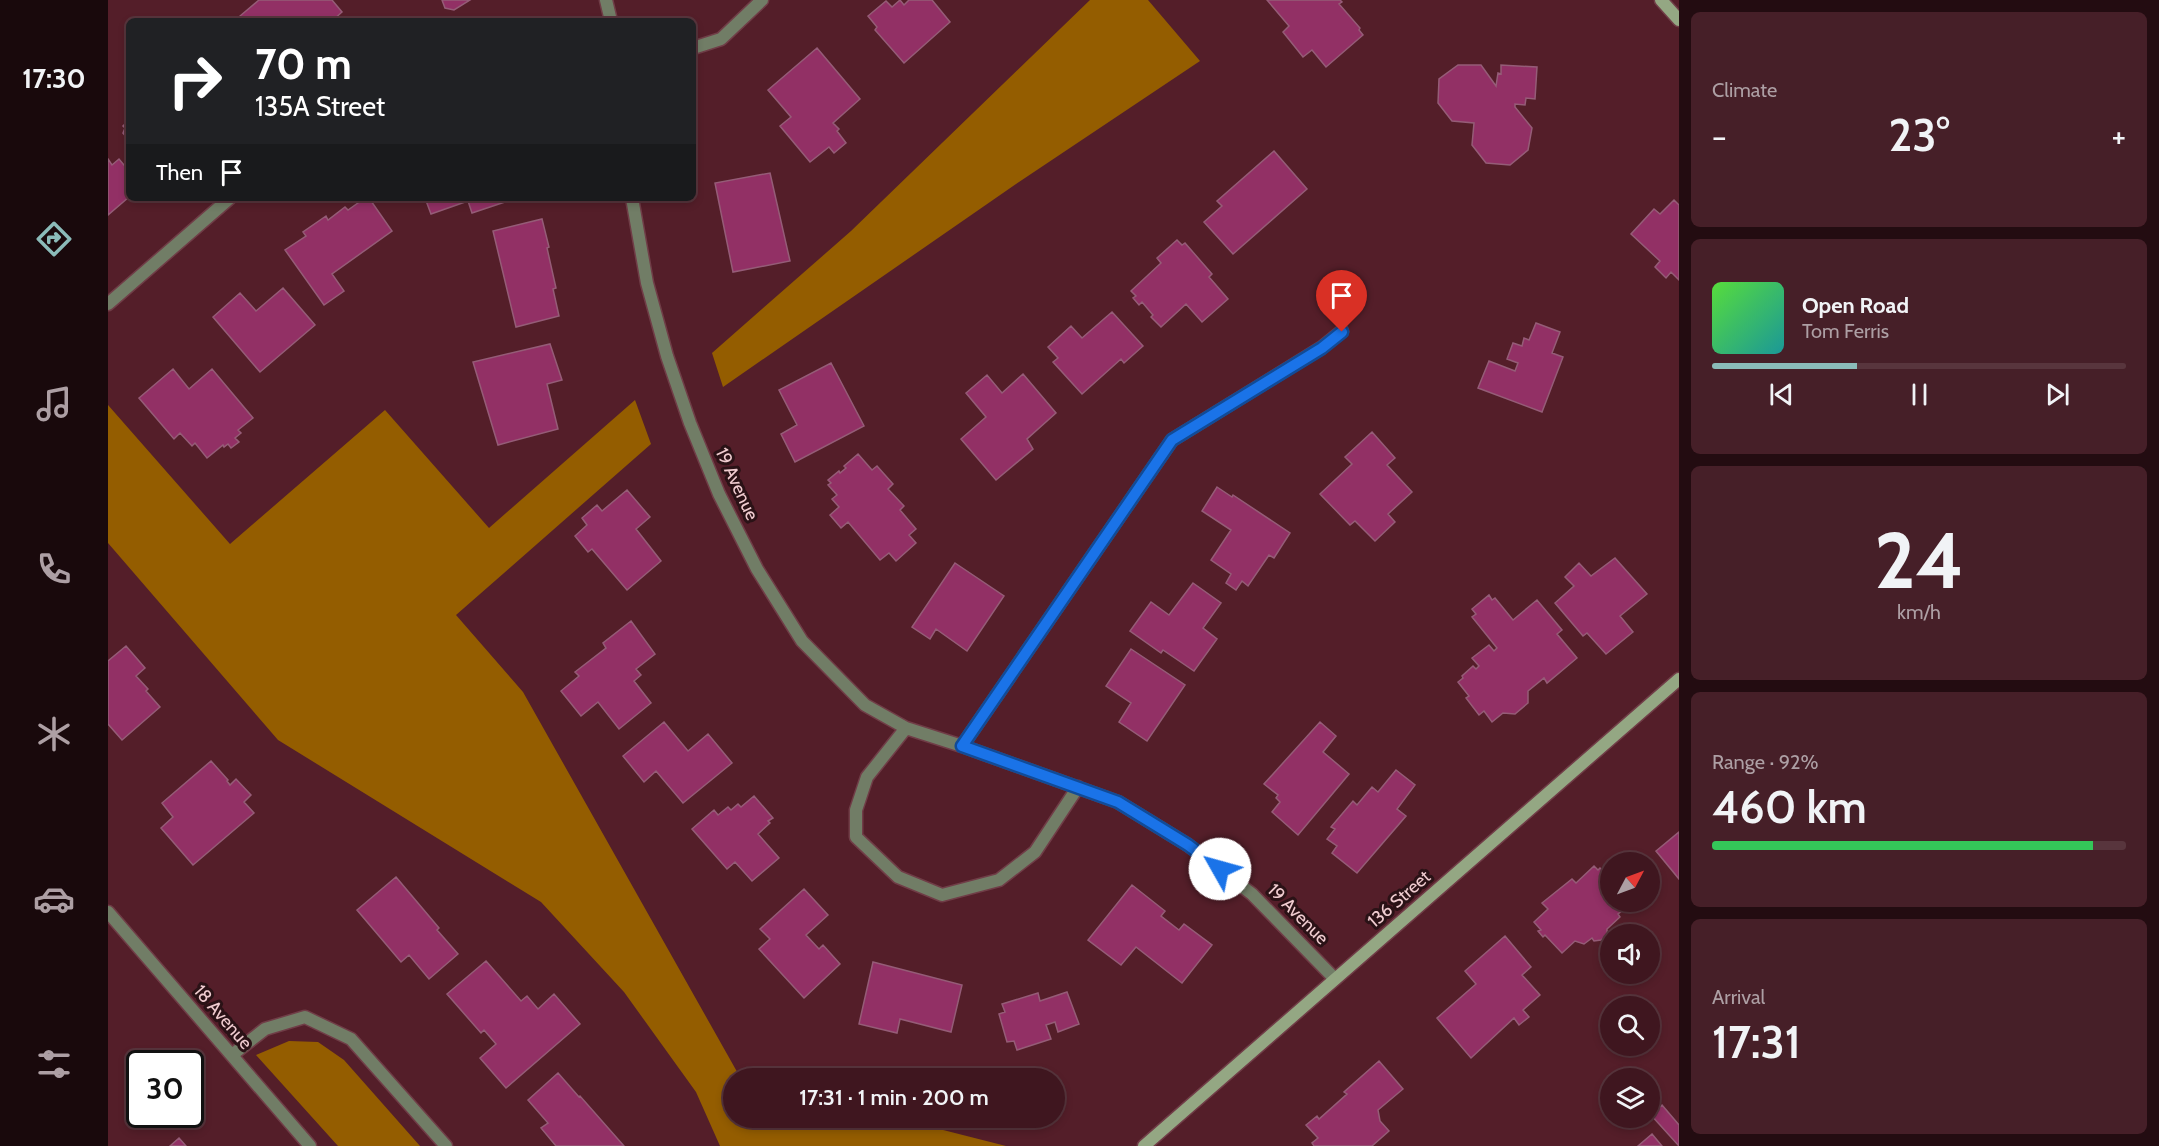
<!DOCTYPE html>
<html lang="en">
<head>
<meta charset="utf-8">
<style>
  :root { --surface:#3f161f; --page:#461f28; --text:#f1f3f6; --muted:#ad9fa4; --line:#58353d; --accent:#8bbbb9 }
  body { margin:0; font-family:Cabin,sans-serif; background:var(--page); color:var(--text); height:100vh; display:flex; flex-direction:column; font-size:22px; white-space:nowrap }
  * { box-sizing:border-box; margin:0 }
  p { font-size:20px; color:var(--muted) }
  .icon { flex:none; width:33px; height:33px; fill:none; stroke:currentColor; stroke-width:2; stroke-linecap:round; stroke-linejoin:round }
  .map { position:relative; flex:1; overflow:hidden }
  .panel { display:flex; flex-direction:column; gap:12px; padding:12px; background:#230c11; width:480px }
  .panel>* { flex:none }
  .banner { position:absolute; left:18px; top:18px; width:570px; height:183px; border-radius:9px; box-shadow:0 3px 9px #0003,0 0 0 2px var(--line); background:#202124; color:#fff; overflow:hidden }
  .needle { width:39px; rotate:49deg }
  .buttons { position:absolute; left:1492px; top:852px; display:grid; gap:12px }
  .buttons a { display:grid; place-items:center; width:60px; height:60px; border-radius:50%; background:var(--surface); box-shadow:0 3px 9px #0003,0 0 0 2px var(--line); font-size:30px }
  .speed { position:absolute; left:18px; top:1050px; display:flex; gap:12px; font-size:30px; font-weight:700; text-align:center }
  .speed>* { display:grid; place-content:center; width:78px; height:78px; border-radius:50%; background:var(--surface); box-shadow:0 3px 9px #0003,0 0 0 2px var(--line); line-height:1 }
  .speed .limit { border:3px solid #111; border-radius:9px; background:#fff; color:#111 }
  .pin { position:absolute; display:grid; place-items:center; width:51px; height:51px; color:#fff; margin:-62px -26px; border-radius:50% 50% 50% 0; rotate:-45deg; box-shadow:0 0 6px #0007 }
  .pin .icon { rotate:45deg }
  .me { position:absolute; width:66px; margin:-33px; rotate:308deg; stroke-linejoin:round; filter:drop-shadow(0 0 4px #0008) }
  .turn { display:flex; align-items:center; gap:21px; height:126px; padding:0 30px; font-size:27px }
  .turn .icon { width:78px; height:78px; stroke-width:2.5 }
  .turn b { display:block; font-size:42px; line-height:51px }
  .then { display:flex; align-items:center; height:57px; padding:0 30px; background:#0003; gap:12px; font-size:22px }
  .big { font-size:45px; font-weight:600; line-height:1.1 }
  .panel .card { flex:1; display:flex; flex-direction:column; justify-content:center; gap:9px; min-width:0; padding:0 21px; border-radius:9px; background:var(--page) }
  .panel .dial { align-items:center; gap:0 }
  .dial b { font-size:78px; line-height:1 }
  .song { display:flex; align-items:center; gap:18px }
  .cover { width:72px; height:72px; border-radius:9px; background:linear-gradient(135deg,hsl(110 70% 55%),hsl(180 70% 35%)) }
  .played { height:6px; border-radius:3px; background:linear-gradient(90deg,var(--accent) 35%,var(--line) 35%) }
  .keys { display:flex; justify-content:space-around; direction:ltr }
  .heat { display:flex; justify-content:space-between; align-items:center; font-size:33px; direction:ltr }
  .charge { height:9px; border-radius:4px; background:linear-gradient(90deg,#34c759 92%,var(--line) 0) }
  .trip { position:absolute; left:615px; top:1068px; width:342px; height:60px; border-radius:30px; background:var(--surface); box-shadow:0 3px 9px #0003,0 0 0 2px var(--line); font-weight:600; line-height:60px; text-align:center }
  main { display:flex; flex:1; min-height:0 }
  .menu { display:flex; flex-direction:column; width:108px; justify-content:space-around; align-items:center; background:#19090c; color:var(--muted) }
  .menu .icon { width:42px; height:42px }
  .menu .active { color:var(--accent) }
  .menu b { font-size:27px; color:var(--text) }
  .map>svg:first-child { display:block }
  .forest { fill:#945d00 }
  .building { fill:#923065; stroke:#955c77; stroke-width:1.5 }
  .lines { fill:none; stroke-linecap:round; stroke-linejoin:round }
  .street-casing { stroke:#703d47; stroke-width:15 }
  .secondary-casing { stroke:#703d47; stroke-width:15 }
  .street { stroke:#717d66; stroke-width:12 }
  .secondary { stroke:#94a783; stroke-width:12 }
  .route-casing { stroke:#114b97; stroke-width:15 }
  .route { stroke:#1a73e8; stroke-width:10 }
  .labels { text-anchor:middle; stroke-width:6; stroke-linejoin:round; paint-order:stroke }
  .street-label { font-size:18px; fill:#f0ccd0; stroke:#2a1216 }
</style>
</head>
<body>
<main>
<nav class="menu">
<b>17:30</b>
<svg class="icon active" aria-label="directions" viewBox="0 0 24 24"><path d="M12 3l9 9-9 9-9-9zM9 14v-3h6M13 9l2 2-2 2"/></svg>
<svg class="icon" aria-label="music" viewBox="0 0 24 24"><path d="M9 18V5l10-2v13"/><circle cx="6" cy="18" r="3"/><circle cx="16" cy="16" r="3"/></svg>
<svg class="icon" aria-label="phone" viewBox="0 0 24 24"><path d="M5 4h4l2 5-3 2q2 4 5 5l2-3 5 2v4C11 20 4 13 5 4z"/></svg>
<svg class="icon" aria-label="climate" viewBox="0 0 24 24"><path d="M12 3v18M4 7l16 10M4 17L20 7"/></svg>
<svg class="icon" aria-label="car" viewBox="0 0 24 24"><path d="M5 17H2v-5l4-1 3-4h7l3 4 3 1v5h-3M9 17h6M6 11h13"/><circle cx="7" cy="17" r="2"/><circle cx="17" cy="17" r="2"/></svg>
<svg class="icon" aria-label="filters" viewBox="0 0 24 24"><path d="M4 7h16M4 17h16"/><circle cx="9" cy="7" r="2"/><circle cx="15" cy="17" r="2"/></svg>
</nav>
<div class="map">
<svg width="1571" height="1146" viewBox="0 0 1571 1146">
  <rect width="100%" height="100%" fill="#541e29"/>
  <path class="forest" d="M982,0H1040L1092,61L908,184L615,387L604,353L743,231Z
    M527,400L543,444L348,615L415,692L632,1077L638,1078H626V1118H788L898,1146H612L588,1092L516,992L433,902L170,740L0,543V405L122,544L277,410L381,528Z
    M181,1041L210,1042L236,1060L312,1146H230L148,1055Z"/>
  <path class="building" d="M151,0H224L234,12L224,21H136L132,16Z
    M334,0H362L346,10L337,8Z
    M792,0L796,5L801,0H824L842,22L796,63L767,30L769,27L760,16L778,1L784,7Z
    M1159,0H1232L1234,2L1231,4L1252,28L1251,30L1255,35L1218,67L1204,50L1195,57L1175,32L1181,26Z
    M709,48L752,99L725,123L731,129L729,131L738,143L726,153L721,147L702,162L672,126L683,117L660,90Z
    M1350,65H1373L1388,86L1390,73L1393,74V65L1429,67L1427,99L1418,98L1417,105L1407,104V107L1424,128L1420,150L1402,165L1378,163L1364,145L1366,123L1344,121L1330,103L1331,79Z
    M21,120V140L15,133L17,128L15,126Z
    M1166,151L1199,189L1125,254L1096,222L1114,206L1109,201Z
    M0,159L4,165L11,159L21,171V197L0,215Z
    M662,173L682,261L625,272L607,183Z
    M257,198H261L284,231L224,274L236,291L216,305L177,250L198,236L195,232L218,216L220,220L237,207L240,210Z
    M317,198H396L397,202L364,213L360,201L323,214Z
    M1566,200L1571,205V280L1563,272L1558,278L1547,267L1552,261L1523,234L1546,209L1552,214Z
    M434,219L441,247L439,248L448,288L445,289L451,316L408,327L385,231Z
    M1069,240L1074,245L1077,243L1104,274L1101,277L1120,299L1094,322L1078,304L1053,327L1043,317L1045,315L1034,302L1031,305L1025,298L1028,296L1023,291L1053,263L1049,258Z
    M175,288L207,325L152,372L105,317L132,293L148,311Z
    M1004,312L1035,346L1016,363L1013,359L974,394L945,362L950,358L940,347L963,326L974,338Z
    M1428,323L1452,332L1444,353L1455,357L1434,412L1370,388L1381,361L1407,371L1410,363L1399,359L1405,343L1414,346L1416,338L1421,340Z
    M442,344L454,380L439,384L450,429L390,445L365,362Z
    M723,363L756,426L687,462L673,434L689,425L671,390Z
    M65,369L81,389L104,369L145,418L130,430L133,433L127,438L131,442L123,448L120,444L116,447L115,445L99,458L87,443L84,446L72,433L66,439L31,398Z
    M915,374L948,413L919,439L925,449L888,480L853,439L878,417L858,393L879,375L894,393Z
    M1264,432L1287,458L1279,465L1304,492L1280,514L1287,522L1267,541L1247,521L1242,525L1212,494L1244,464L1237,457Z
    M750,454L764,470L769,466L785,484L780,489L796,506L792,510L808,529L801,535L808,543L788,561L781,553L772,560L740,522L733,528L722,515L731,507L724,499L729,495L720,485L723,483L720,480L731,471L732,473L738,468L736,466Z
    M1109,487L1124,497L1125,495L1182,533L1166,558L1161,555L1140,586L1134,581L1128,590L1118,583L1123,574L1103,560L1123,530L1094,511Z
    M519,490L542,517L528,529L553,561L519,590L484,549L480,552L467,536L479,525L474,518L489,505L494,511Z
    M1507,558L1539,594L1512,616L1525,632L1498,654L1479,633L1475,636L1447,603L1466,586L1457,577L1471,563L1483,576Z
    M847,563L896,596L859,651L828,629L822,639L804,627Z
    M1085,583L1113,603L1095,628L1109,639L1086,671L1055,650L1053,653L1022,631L1043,602L1061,615Z
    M1381,595L1384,600L1387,598L1405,620L1429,600L1454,630L1449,634L1469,658L1439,683L1436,678L1420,691V703L1407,714L1395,713L1384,722L1376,711L1371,715L1358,698L1361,696L1350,682L1355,678L1354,676L1365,666L1368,669L1371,666L1364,658L1381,645L1386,651L1389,648L1364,617L1368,614L1364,609Z
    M523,621L547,654L528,669L533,675L526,681L543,703L511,729L490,702L473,716L453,691L471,676L467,672L498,648L495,643Z
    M18,646L37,668L28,676L40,689L38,691L52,707L14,740L0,724V661Z
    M1023,649L1077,685L1039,741L1011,722L1023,703L998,686Z
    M556,722L580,751L600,734L624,763L575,803L548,771L536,782L515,756Z
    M1212,722L1228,736L1215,752L1241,774L1190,835L1164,812L1172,802L1168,798L1170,795L1156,784Z
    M103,761L120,780L119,781L122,785L128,779L143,795L136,802L146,813L85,865L53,828L65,817L54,803Z
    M1288,770L1307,785L1289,809L1298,816L1249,873L1224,853L1229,846L1219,839L1227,829L1223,827L1245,801L1249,805L1264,787L1270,792Z
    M646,796L665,818L660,821L662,823L650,834L671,858L644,881L627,862L619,869L584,829L606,810L610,815L620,807L623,810L630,804L633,807Z
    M1571,832V879L1548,851Z
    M1503,863V902H1516L1510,907L1514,911L1510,914L1512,917L1499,929V935L1493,940L1486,941L1484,938L1476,944L1467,941L1454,953L1437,935L1435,937L1430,931L1433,930L1426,922L1440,909L1434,903L1464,879L1468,883L1486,866L1490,870L1492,868L1495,871Z
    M288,877L331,928L329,930L350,954L321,979L301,955L293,962L249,910Z
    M1024,885L1057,911L1053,916L1071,930L1076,924L1104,945L1074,983L1028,947L1013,965L980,940Z
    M696,889L720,915L698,935L711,949L715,945L732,964L696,998L651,949L662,939L652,929Z
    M1397,936L1423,967L1414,975L1432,995L1415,1010L1421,1017L1411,1025L1406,1018L1363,1058L1329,1018L1368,984L1357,971Z
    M378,961L413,1001L419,996L430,1009L446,994L472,1024L398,1088L372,1058L388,1044L376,1030L373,1033L339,994Z
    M765,962L854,985L843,1032L792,1019L789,1033L751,1024Z
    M959,992L971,1024L950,1032L947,1022L938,1025L943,1039L909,1050L906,1041L899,1042L891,1014L897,1012L894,1004L930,993L932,1001Z
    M1271,1061L1295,1089L1270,1110L1272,1121L1281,1131L1264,1146H1206L1204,1143L1210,1138L1198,1125L1209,1116L1211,1119L1239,1094L1236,1092Z
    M450,1073L471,1097L472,1096L516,1146H448L433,1128L440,1123L420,1100Z
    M1554,1105L1571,1125V1146L1543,1115Z
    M1544,1134L1554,1146H1530Z
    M71,1138L78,1146H62Z"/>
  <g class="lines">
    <g class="street-casing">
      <path id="street" d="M498,0L503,21
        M585,48L613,39L654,0
        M524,198L539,283L559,356L582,423L611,494L649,569L694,641L757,705L798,728L854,746L1010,802L1080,845L1144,894L1227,979
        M0,304L122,198
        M798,728L759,777L748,810V837L790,877L834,895L891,880L927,852L970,787
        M854,746L1064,440L1213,348L1234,331
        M0,912L202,1146
        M124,1055L157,1029L197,1017L243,1039L338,1146"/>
    </g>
    <g class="secondary-casing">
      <path id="secondary" d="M1553,0L1571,20
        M1036,1146L1571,679"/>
    </g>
    <use href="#street" class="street"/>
    <use href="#secondary" class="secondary"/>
  </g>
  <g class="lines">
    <g class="route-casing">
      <path id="route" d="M1112,869L1080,845L1010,802L854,746L1064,440L1214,348L1234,332"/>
    </g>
    <use href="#route" class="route"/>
  </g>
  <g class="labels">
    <g class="street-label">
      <text transform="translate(629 484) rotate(65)" y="6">19 Avenue</text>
      <text transform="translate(1291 899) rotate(-41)" y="6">136 Street</text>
      <text transform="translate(1190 914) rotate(45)" y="6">19 Avenue</text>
      <text transform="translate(115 1017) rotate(49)" y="6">18 Avenue</text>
    </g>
  </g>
</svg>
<div class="buttons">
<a><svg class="needle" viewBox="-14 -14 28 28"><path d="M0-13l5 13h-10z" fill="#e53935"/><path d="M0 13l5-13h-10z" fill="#ad9fa4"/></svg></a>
<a><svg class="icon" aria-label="sound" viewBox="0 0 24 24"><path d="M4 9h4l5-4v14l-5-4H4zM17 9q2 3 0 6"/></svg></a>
<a><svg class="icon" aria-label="search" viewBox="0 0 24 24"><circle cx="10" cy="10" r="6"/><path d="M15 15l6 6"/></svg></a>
<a><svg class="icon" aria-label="layers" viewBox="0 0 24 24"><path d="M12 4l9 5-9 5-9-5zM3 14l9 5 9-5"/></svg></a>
</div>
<div class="speed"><div class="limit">30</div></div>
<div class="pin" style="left:1234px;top:332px;background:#d93025"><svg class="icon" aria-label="arrive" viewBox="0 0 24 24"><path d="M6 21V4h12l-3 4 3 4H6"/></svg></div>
<svg class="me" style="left:1112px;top:869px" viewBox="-20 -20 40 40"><circle r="19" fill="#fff"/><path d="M0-13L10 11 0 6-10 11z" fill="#1a73e8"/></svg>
<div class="trip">17:31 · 1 min · 200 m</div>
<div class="banner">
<div class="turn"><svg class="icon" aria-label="right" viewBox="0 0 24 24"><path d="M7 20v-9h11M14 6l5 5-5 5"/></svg><div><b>70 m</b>135A Street</div></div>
<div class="then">Then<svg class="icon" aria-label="arrive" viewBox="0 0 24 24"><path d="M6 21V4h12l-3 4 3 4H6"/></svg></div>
</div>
</div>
<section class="panel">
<div class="card"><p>Climate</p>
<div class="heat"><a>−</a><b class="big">23°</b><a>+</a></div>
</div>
<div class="card">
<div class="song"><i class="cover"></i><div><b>Open Road</b><p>Tom Ferris</p></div></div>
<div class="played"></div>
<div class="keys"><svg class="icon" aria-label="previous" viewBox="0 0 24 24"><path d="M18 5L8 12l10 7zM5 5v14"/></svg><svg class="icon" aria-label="pause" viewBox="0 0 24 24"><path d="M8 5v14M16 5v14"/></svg><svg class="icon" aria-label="next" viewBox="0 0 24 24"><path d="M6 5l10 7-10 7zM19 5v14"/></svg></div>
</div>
<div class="card dial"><b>24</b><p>km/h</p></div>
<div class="card"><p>Range · 92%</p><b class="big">460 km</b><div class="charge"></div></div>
<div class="card"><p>Arrival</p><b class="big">17:31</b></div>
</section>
</main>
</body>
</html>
